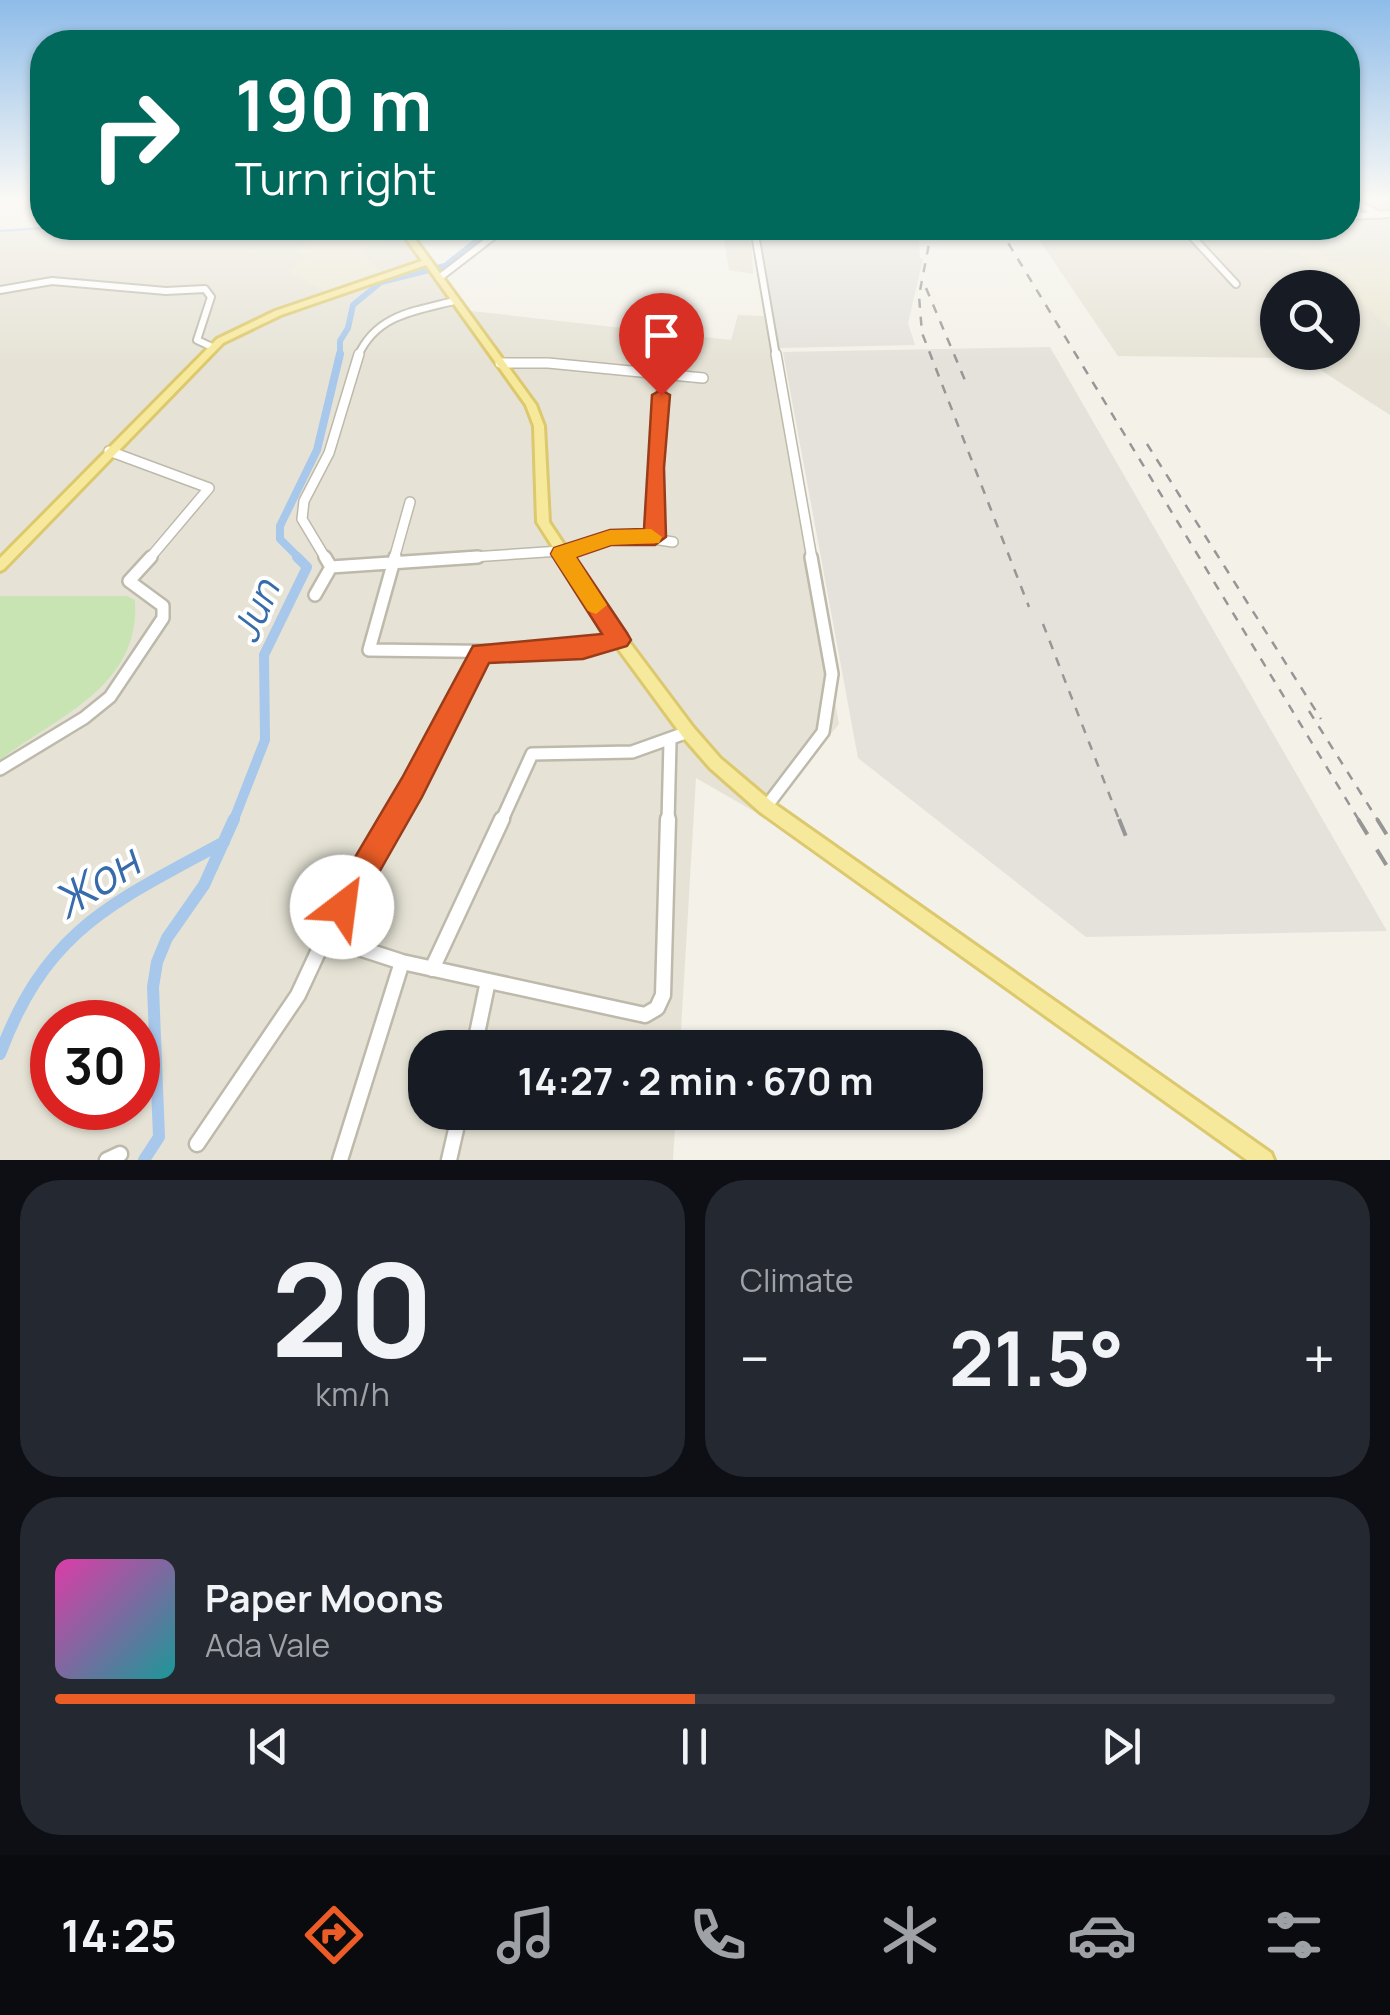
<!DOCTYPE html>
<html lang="en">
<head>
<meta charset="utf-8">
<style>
  :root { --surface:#171b24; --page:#242831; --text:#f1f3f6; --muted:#9ea1a6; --line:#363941; --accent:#eb5c26 }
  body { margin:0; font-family:Manrope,sans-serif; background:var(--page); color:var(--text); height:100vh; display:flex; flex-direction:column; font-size:38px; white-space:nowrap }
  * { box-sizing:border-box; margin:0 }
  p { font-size:32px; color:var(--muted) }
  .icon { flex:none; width:55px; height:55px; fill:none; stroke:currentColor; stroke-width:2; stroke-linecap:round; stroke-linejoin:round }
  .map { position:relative; height:1160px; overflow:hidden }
  .sheet { display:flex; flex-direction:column; gap:20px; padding:20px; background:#0d0f14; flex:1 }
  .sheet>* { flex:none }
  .top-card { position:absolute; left:30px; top:30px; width:1330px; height:210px; border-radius:40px; box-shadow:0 2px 8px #0004; background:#00695c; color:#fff; overflow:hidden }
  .buttons { position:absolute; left:1260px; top:270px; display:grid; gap:20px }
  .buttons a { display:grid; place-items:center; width:100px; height:100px; border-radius:50%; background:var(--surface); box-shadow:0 2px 8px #0004; font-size:50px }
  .speed { position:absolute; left:30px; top:1000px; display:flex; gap:20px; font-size:50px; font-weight:700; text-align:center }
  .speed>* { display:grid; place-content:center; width:130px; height:130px; border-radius:50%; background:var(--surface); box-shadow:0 2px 8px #0004; line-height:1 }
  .speed .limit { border:15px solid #d22; background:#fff; color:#111 }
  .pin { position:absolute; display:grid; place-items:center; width:85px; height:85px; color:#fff; margin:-102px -42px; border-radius:50% 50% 50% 0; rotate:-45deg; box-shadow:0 0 10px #0007 }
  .pin .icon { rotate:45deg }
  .me { position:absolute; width:110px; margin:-55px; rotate:30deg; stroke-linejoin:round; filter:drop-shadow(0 0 8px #0008) }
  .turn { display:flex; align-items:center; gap:35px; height:210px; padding:0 40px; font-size:45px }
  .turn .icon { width:130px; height:130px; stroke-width:2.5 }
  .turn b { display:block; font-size:70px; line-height:85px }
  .big { font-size:75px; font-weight:700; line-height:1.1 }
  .sheet .widget { flex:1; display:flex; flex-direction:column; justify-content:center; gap:15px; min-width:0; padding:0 35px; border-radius:40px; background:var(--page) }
  .sheet .dial { align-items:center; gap:0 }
  .dial b { font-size:130px; line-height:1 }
  .song { display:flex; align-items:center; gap:30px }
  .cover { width:120px; height:120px; border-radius:15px; background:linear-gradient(135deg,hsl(320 70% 55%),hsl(180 70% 35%)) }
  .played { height:10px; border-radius:5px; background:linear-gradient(90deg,var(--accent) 50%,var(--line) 50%) }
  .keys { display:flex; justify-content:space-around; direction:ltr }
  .heat { display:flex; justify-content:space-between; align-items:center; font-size:55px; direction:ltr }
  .sheet .tiles { flex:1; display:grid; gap:20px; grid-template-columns:1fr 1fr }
  .widget:last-child { grid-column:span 2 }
  .trip { position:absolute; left:408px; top:1030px; width:575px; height:100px; border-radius:40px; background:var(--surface); box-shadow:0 2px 8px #0004; font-weight:700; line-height:100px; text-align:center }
  .dock { display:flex; height:160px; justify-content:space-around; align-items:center; background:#090b0e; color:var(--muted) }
  .dock .icon { width:70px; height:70px }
  .dock .active { color:var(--accent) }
  .dock b { font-size:45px; color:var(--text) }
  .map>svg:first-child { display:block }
  .residential { fill:#e6e3d6; fill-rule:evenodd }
  .industrial { fill:#e5e2dc }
  .education { fill:#ebe7d3 }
  .green { fill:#c8e4b3 }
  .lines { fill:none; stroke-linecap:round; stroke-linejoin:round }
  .stream { stroke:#a8c8eb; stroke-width:2.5 }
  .canal-far3 { stroke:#a8c8eb; stroke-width:6 }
  .canal-far2 { stroke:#a8c8eb; stroke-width:8 }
  .canal-far1 { stroke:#a8c8eb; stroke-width:10 }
  .canal { stroke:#a8c8eb; stroke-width:12 }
  .minor-far3-casing { stroke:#bdb9ab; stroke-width:10 }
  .minor-far2-casing { stroke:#bdb9ab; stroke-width:12 }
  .minor-far1-casing { stroke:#bdb9ab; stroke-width:16 }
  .minor-casing { stroke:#bdb9ab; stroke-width:19 }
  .major-casing { stroke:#dcc86d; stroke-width:6 }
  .minor-far3 { stroke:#fff; stroke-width:6 }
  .minor-far2 { stroke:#fff; stroke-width:9 }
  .minor-far1 { stroke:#fff; stroke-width:11 }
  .minor { stroke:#fff; stroke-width:14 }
  .major { fill:#f7e99c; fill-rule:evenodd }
  .rail-far1 { stroke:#969696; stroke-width:2.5; stroke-dasharray:9 9; stroke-linecap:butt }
  .rail { stroke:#969696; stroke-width:4; stroke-dasharray:18 18; stroke-linecap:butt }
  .route { fill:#eb5c26; stroke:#993c19; stroke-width:2.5 }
  .slow { fill:#f59e0b }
  .labels { text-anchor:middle; stroke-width:8; stroke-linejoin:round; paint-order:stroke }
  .water-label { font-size:38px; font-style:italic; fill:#376baa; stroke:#fff }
  .near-water-label { font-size:45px; font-style:italic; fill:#376baa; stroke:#fff }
</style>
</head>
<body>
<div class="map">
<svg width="1390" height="1160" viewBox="0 0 1390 1160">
  <rect width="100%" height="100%" fill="#f3f1e8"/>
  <path class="residential" d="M1348,198H1390V415L1302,358L1118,356L1031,228H1348ZM1278,288H1342V352H1278Z
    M46,228H396L462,310L731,340L738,315L764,316L839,724L762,816L696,778L680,1047L425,1048V1112L676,1113L673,1160H0V232ZM52,1022H138V1108H52Z
    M722,228H908L751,233L753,274L729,270Z"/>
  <path class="industrial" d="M919,234L920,258L923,259L908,323L915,345L779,348L759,236Z
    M1050,347L1387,931L1086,937L858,758L783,352Z"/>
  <path class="education" d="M333,228H364L384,235L389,241L358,251L380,271L326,292L286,271L309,257L294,250Z
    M1295,250H1315L1330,262L1390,261V328L1323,268L1313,267Z"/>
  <path class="green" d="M0,596H127L135,600C141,687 57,716 0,760Z"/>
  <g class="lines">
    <path class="stream" d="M0,231L43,228"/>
    <path class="canal-far3" d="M340,356V341L348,328L353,305L381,282L445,266L493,228"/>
    <path class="canal-far2" d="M300,559L280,539V526L317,450L340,354"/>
    <path class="canal-far1" d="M233,822L265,740L264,655L307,567L297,557"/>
    <path class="canal" d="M0,1054C47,928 113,903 224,842
      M144,1160L159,1137L153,987L157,962L167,938L204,885L234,819"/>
    <g class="minor-far3-casing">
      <path id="minor-far3" d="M1349,198L1379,215
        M1348,216L1390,214
        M754,228L776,356
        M1184,228L1236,284
        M755,234L910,228
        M439,278L504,228
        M0,290L52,281L166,291L205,289L211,297L197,340L212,347
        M358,356C376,315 414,311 454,301"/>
    </g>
    <g class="minor-far2-casing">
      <path id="minor-far2" d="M776,354L812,559
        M500,363H548L703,378
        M109,451L209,488L149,559
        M655,537V468L663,374
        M562,553L627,535L673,542
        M326,559L302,519L304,501L329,453L359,354
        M394,559L410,502
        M442,559L560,551"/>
    </g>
    <g class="minor-far1-casing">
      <path id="minor-far1" d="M395,557L369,650L526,652L619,639
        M331,567L478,557
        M315,595L331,567L325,557
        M0,769L84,718L110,697L163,618V606L129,581L151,557
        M766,807L823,732L832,674L811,557
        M392,822L482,653
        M501,822L532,754L632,752L688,732
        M668,822L670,742"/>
    </g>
    <g class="minor-casing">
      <path id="minor" d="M325,937L402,962L645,1015L657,1008L663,995L668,819
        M432,969L502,819
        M474,1048L488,981
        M197,1144L298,995L325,937L394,819
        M107,1160L120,1154
        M340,1160L402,962
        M449,1160L460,1112"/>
    </g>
    <g class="major-casing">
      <path id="major" d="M399,228H407L536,405L544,426L549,522L624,635L693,727L720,758L772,802L1271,1153L1274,1160H1247L760,812L710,768L683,737L614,643L537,522L534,426L526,405L426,265L281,315L223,343L4,569L0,571V558L217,339L275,311L422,261Z"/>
    </g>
    <use href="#minor-far3" class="minor-far3"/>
    <use href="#minor-far2" class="minor-far2"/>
    <use href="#minor-far1" class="minor-far1"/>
    <use href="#minor" class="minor"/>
    <use href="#major" class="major"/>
    <path class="rail-far1" d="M932,228L919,296L922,333L1029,607
      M999,228L1360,822
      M926,288L967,385
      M1147,444L1321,719
      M1043,624L1120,822
      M1309,711L1379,822"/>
    <path class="rail" d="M1119,819L1131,849
      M1358,819L1390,871
      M1377,819L1390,840"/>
  </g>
  <linearGradient id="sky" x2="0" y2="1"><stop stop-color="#8ebce9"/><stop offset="0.55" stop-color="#faf9f5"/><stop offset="1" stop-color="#faf9f5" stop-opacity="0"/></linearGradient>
  <rect width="1390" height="361" fill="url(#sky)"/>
  <path class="route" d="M661,390L670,395L664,468L666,537L655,545H611L576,557L627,633L631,640L627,646L583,659L489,663L422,797L353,918L342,923L332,918L327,907L332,896L402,778L473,646L602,634L551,554L554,548L610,530L644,529L652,395Z"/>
  <path class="slow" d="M651,529L662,537L659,543L611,545L576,557L607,605L596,614L588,611L551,554L554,548L610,530Z"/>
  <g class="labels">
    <g class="water-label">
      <text transform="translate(256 611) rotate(-67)" y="13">Jun</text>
    </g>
    <g class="near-water-label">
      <text transform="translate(96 882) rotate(-33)" y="16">Жон</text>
    </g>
  </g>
</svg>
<div class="buttons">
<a><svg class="icon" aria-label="search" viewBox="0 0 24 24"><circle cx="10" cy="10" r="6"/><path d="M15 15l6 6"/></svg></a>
</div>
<div class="speed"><div class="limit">30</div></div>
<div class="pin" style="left:661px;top:395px;background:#d93025"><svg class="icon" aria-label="arrive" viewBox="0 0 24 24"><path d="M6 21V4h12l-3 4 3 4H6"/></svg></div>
<svg class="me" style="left:342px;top:907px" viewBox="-20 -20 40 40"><circle r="19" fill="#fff"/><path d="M0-13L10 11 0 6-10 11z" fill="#eb5c26"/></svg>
<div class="trip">14:27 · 2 min · 670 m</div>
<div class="top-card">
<div class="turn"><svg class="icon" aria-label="right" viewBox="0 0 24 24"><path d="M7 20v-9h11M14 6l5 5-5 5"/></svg><div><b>190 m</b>Turn right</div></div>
</div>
</div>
<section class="sheet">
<div class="tiles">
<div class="widget dial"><b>20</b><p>km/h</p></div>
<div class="widget"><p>Climate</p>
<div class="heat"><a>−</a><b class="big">21.5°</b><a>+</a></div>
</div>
<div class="widget">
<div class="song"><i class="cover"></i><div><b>Paper Moons</b><p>Ada Vale</p></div></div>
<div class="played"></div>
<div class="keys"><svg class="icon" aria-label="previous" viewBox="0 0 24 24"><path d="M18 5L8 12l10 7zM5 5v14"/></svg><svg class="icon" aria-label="pause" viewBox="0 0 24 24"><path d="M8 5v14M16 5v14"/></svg><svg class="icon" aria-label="next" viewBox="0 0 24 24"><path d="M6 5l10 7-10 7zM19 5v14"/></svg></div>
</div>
</div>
</section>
<nav class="dock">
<b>14:25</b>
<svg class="icon active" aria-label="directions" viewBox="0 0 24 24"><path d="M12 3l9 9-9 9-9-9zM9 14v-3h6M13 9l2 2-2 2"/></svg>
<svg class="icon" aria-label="music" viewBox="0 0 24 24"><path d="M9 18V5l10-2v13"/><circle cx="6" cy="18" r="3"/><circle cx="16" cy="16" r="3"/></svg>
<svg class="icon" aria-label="phone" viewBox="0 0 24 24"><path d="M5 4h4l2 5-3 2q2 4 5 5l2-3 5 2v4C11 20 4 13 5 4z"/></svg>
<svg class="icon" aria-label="climate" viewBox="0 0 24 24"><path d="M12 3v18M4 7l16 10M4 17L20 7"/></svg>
<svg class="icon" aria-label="car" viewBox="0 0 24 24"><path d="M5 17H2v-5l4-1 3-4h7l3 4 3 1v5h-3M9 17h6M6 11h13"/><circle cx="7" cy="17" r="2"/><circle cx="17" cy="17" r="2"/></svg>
<svg class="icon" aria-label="filters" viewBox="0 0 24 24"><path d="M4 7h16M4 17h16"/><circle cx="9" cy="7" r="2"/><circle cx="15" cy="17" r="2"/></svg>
</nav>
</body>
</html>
